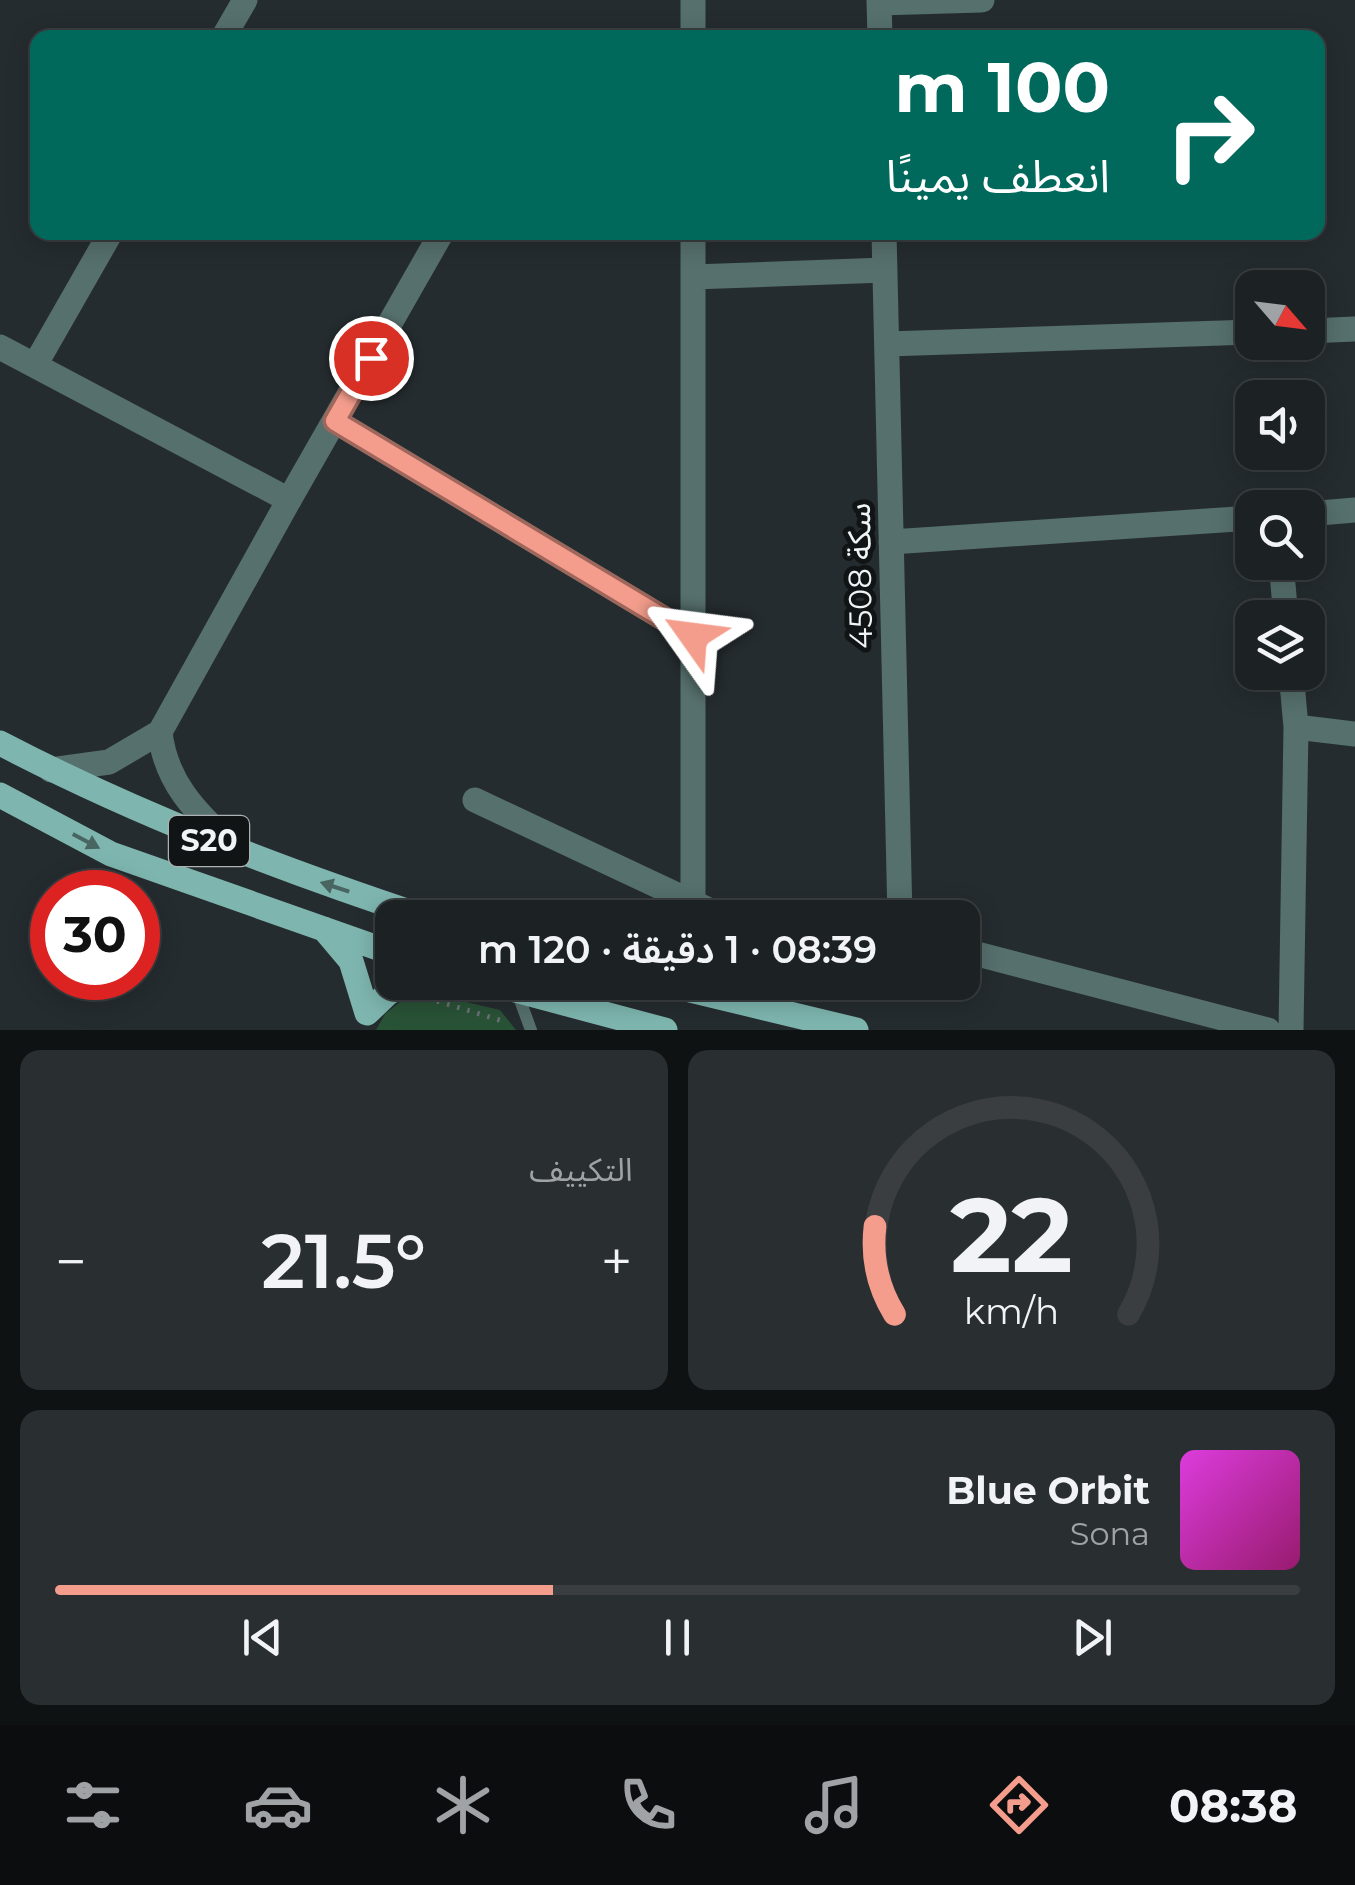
<!DOCTYPE html>
<html lang="ar">
<head>
<meta charset="utf-8">
<style>
  :root { --surface:#1c2123; --page:#292e30; --text:#f1f3f6; --muted:#a0a3a6; --line:#3a3e41; --accent:#f49d8c }
  body { margin:0; font-family:Montserrat,"Noto Sans Arabic",sans-serif; background:var(--page); color:var(--text); direction:rtl; height:100vh; display:flex; flex-direction:column; font-size:38px; white-space:nowrap }
  * { box-sizing:border-box; margin:0 }
  p { font-size:32px; color:var(--muted) }
  .icon { flex:none; width:55px; height:55px; fill:none; stroke:currentColor; stroke-width:2; stroke-linecap:round; stroke-linejoin:round }
  .map { position:relative; height:1030px; overflow:hidden; direction:ltr }
  .details { display:flex; flex-direction:column; gap:20px; padding:20px; background:#0f1213; flex:1 }
  .details>* { flex:none }
  .hud { position:absolute; left:30px; top:30px; width:1295px; height:210px; border-radius:20px; box-shadow:0 5px 25px #0003,0 0 0 2px var(--line); direction:rtl; background:#00695c; color:#fff; overflow:hidden }
  .needle { width:65px; rotate:118deg }
  .fabs { position:absolute; left:1235px; top:270px; display:grid; gap:20px }
  .fabs a { display:grid; place-items:center; width:90px; height:90px; border-radius:20px; background:var(--surface); box-shadow:0 5px 25px #0003,0 0 0 2px var(--line); font-size:50px }
  .speed { position:absolute; left:30px; top:870px; display:flex; gap:20px; font-size:50px; font-weight:700; text-align:center }
  .speed>* { display:grid; place-content:center; width:130px; height:130px; border-radius:50%; background:var(--surface); box-shadow:0 5px 25px #0003,0 0 0 2px var(--line); line-height:1 }
  .speed .limit { border:15px solid #d22; background:#fff; color:#111 }
  .pin { position:absolute; display:grid; place-items:center; width:85px; height:85px; color:#fff; margin:-42px; border:5px solid #fff; border-radius:50%; box-shadow:0 2px 10px #0007 }
  .me { position:absolute; width:110px; margin:-55px; rotate:301deg; stroke-linejoin:round; filter:drop-shadow(0 0 8px #0008) }
  .turn { display:flex; align-items:center; gap:35px; height:210px; padding:0 50px; font-size:45px }
  .turn .icon { width:130px; height:130px; stroke-width:2.5 }
  .turn b { display:block; font-size:70px; line-height:85px }
  .big { font-size:75px; font-weight:600; line-height:1.1 }
  .details .card { flex:1; display:flex; flex-direction:column; justify-content:center; gap:15px; min-width:0; padding:0 35px; border-radius:20px; background:var(--page) }
  .details .dial { align-items:center; gap:0 }
  .dial svg { height:260px; overflow:visible; fill:none; stroke:var(--line); stroke-width:7; stroke-linecap:round; text-anchor:middle }
  .dial text { fill:var(--text); stroke:none }
  .song { display:flex; align-items:center; gap:30px }
  .cover { width:120px; height:120px; border-radius:15px; background:linear-gradient(135deg,hsl(300 70% 55%),hsl(320 70% 35%)) }
  .played { height:10px; border-radius:5px; background:linear-gradient(90deg,var(--accent) 40%,var(--line) 40%) }
  .keys { display:flex; justify-content:space-around; direction:ltr }
  .heat { display:flex; justify-content:space-between; align-items:center; font-size:55px; direction:ltr }
  .details .tiles { flex:1; display:grid; gap:20px; grid-template-columns:1fr 1fr }
  .card:last-child { grid-column:span 2 }
  .trip { position:absolute; left:375px; top:900px; width:605px; height:100px; border-radius:20px; background:var(--surface); box-shadow:0 5px 25px #0003,0 0 0 2px var(--line); font-weight:600; line-height:100px; text-align:center; direction:rtl }
  .tabs { display:flex; height:160px; justify-content:space-around; align-items:center; background:#0b0d0e; color:var(--muted) }
  .tabs .icon { width:70px; height:70px }
  .tabs .current { color:var(--accent) }
  .tabs b { font-size:45px; color:var(--text) }
  .map>svg:first-child { display:block }
  .green { fill:#295337 }
  .lines { fill:none; stroke-linecap:round; stroke-linejoin:round }
  .path { stroke:#6b7174; stroke-width:5; stroke-dasharray:2.5 8; stroke-linecap:butt }
  .service { stroke:#56706d; stroke-width:12 }
  .minor { stroke:#56706d; stroke-width:25 }
  .tertiary { stroke:#56706d; stroke-width:25 }
  .primary { stroke:#7eb6af; stroke-width:25 }
  .oneway { fill:#486562 }
  .route-casing { stroke:#9f665b; stroke-width:25 }
  .route { stroke:#f49d8c; stroke-width:18 }
  .labels { text-anchor:middle; stroke-width:10; stroke-linejoin:round; paint-order:stroke }
  .shield { fill:#111415; stroke:#adb1b2; stroke-width:2.5 }
  .shield-label { font-size:30px; font-weight:bold; fill:#f0f4f6 }
  .street-label { font-size:32px; fill:#f0f4f6; stroke:#111415 }
</style>
</head>
<body>
<div class="map">
<svg width="1355" height="1030" viewBox="0 0 1355 1030">
  <rect width="100%" height="100%" fill="#252c2f"/>
  <path class="green" d="M415,990L500,1010L516,1030H376L385,1014Z"/>
  <g class="lines">
    <path class="path" d="M427,998L506,1022"/>
    <path class="service" d="M517,992L531,1030"/>
    <path class="minor" d="M879,0L880,38
      M879,3L982,0
      M223,38L245,0
      M693,38V0
      M693,232V902
      M884,232L900,918
      M693,277L885,270
      M1308,331L1355,329
      M887,344L1252,332
      M35,365L111,232
      M335,421L693,636
      M289,500L442,232
      M1308,514L1355,510
      M891,542L1252,518
      M1281,562L1286,618
      M1291,672L1296,727L1291,1030
      M1296,727L1355,734
      M475,800L726,918
      M962,950L1268,1030"/>
    <path class="tertiary" d="M0,347L289,500L160,732L109,762L51,770
      M160,732C166,786 199,814 236,850"/>
    <path class="primary" d="M0,743C138,815 280,869 428,918
      M0,795L111,854L392,953
      M324,929L351,961L367,1013L388,993L409,982
      M485,982L665,1030
      M657,982L856,1030"/>
  </g>
  <defs><path id="oneway-solid" d="M-6-.8H1V-3.2L6.5 0L1 3.2V.8H-6Z" transform="scale(2.5)"/></defs>
  <g class="oneway">
    <use href="#oneway-solid" transform="translate(86 841) rotate(28)"/>
    <use href="#oneway-solid" transform="translate(335 887) rotate(-162)"/>
  </g>
  <g class="lines">
    <g class="route-casing">
      <path id="route" d="M371,358L335,421L693,636"/>
    </g>
    <use href="#route" class="route"/>
  </g>
  <g class="labels">
    <rect class="shield" x="169" y="816" width="80" height="50" rx="8"/>
    <g class="shield-label">
      <text x="209" y="851">S20</text>
    </g>
    <g class="street-label">
      <text transform="translate(860 576) rotate(-91)" y="11">سكة 4508</text>
    </g>
  </g>
</svg>
<div class="fabs">
<a><svg class="needle" viewBox="-14 -14 28 28"><path d="M0-13l5 13h-10z" fill="#e53935"/><path d="M0 13l5-13h-10z" fill="#a0a3a6"/></svg></a>
<a><svg class="icon" aria-label="sound" viewBox="0 0 24 24"><path d="M4 9h4l5-4v14l-5-4H4zM17 9q2 3 0 6"/></svg></a>
<a><svg class="icon" aria-label="search" viewBox="0 0 24 24"><circle cx="10" cy="10" r="6"/><path d="M15 15l6 6"/></svg></a>
<a><svg class="icon" aria-label="layers" viewBox="0 0 24 24"><path d="M12 4l9 5-9 5-9-5zM3 14l9 5 9-5"/></svg></a>
</div>
<div class="speed"><div class="limit">30</div></div>
<div class="pin" style="left:371px;top:358px;background:#d93025"><svg class="icon" aria-label="arrive" viewBox="0 0 24 24"><path d="M6 21V4h12l-3 4 3 4H6"/></svg></div>
<svg class="me" style="left:693px;top:636px" viewBox="-20 -20 40 40"><path d="M0-17L14 15 0 8-14 15z" fill="#f49d8c" stroke="#fff" stroke-width="4"/></svg>
<div class="trip">08:39 · 1 دقيقة · 120 m</div>
<div class="hud">
<div class="turn"><svg class="icon" aria-label="right" viewBox="0 0 24 24"><path d="M7 20v-9h11M14 6l5 5-5 5"/></svg><div><b>100 m</b>انعطف يمينًا</div></div>
</div>
</div>
<section class="details">
<div class="tiles">
<div class="card dial"><svg viewBox="0 0 100 80">
<path d="M14 69A42 42 0 1 1 86 69"/>
<path d="M14 69A42 42 0 0 1 8 42" stroke="#f49d8c"/>
<text x="50" y="56" font-size="32" font-weight="700">22</text>
<text x="50" y="72" font-size="11">km/h</text>
</svg></div>
<div class="card"><p>التكييف</p>
<div class="heat"><a>−</a><b class="big">21.5°</b><a>+</a></div>
</div>
<div class="card">
<div class="song"><i class="cover"></i><div><b>Blue Orbit</b><p>Sona</p></div></div>
<div class="played"></div>
<div class="keys"><svg class="icon" aria-label="previous" viewBox="0 0 24 24"><path d="M18 5L8 12l10 7zM5 5v14"/></svg><svg class="icon" aria-label="pause" viewBox="0 0 24 24"><path d="M8 5v14M16 5v14"/></svg><svg class="icon" aria-label="next" viewBox="0 0 24 24"><path d="M6 5l10 7-10 7zM19 5v14"/></svg></div>
</div>
</div>
</section>
<nav class="tabs">
<b>08:38</b>
<svg class="icon current" aria-label="directions" viewBox="0 0 24 24"><path d="M12 3l9 9-9 9-9-9zM9 14v-3h6M13 9l2 2-2 2"/></svg>
<svg class="icon" aria-label="music" viewBox="0 0 24 24"><path d="M9 18V5l10-2v13"/><circle cx="6" cy="18" r="3"/><circle cx="16" cy="16" r="3"/></svg>
<svg class="icon" aria-label="phone" viewBox="0 0 24 24"><path d="M5 4h4l2 5-3 2q2 4 5 5l2-3 5 2v4C11 20 4 13 5 4z"/></svg>
<svg class="icon" aria-label="climate" viewBox="0 0 24 24"><path d="M12 3v18M4 7l16 10M4 17L20 7"/></svg>
<svg class="icon" aria-label="car" viewBox="0 0 24 24"><path d="M5 17H2v-5l4-1 3-4h7l3 4 3 1v5h-3M9 17h6M6 11h13"/><circle cx="7" cy="17" r="2"/><circle cx="17" cy="17" r="2"/></svg>
<svg class="icon" aria-label="filters" viewBox="0 0 24 24"><path d="M4 7h16M4 17h16"/><circle cx="9" cy="7" r="2"/><circle cx="15" cy="17" r="2"/></svg>
</nav>
</body>
</html>
